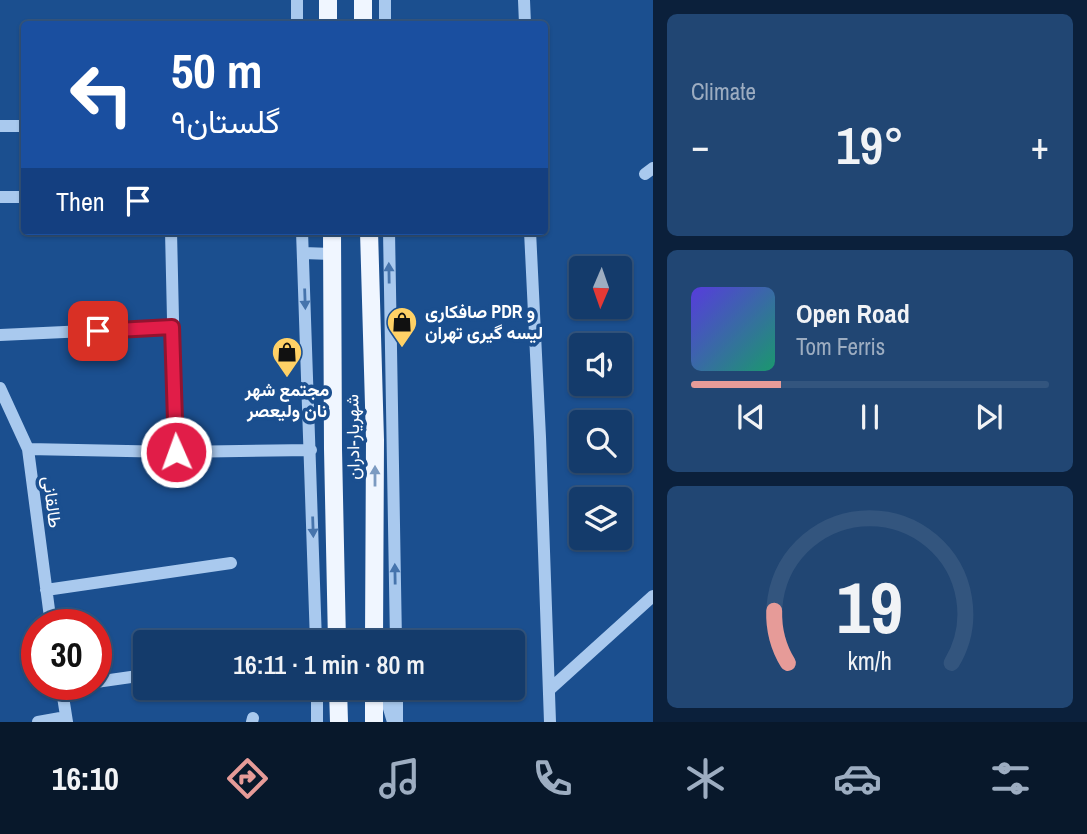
<!DOCTYPE html>
<html lang="en">
<head>
<meta charset="utf-8">
<style>
  :root { --surface:#143b6b; --page:#214673; --text:#f1f3f6; --muted:#9dadc1; --line:#33557e; --accent:#e69b98 }
  body { margin:0; font-family:"Archivo Narrow",Vazirmatn,sans-serif; background:var(--page); color:var(--text); height:100vh; display:flex; flex-direction:column; font-size:26px; white-space:nowrap }
  * { box-sizing:border-box; margin:0 }
  p { font-size:23px; color:var(--muted) }
  .icon { flex:none; width:38px; height:38px; fill:none; stroke:currentColor; stroke-width:2; stroke-linecap:round; stroke-linejoin:round }
  .map { position:relative; flex:1; overflow:hidden }
  .sheet { display:flex; flex-direction:column; gap:14px; padding:14px; background:#0b203b; width:434px }
  .sheet>* { flex:none }
  .hud { position:absolute; left:21px; top:21px; width:527px; height:214px; border-radius:7px; box-shadow:0 2px 5px #0004,0 0 0 2px var(--line); background:#1a4fa0; color:#fff; overflow:hidden }
  .needle { width:46px; rotate:182deg }
  .tools { position:absolute; left:569px; top:256px; display:grid; gap:14px }
  .tools a { display:grid; place-items:center; width:63px; height:63px; border-radius:7px; background:var(--surface); box-shadow:0 2px 5px #0004,0 0 0 2px var(--line); font-size:35px }
  .speed { position:absolute; left:21px; top:609px; display:flex; gap:14px; font-size:35px; font-weight:700; text-align:center }
  .speed>* { display:grid; place-content:center; width:91px; height:91px; border-radius:50%; background:var(--surface); box-shadow:0 2px 5px #0004,0 0 0 2px var(--line); line-height:1 }
  .speed .limit { border:10px solid #d22; background:#fff; color:#111 }
  .pin { position:absolute; display:grid; place-items:center; width:60px; height:60px; color:#fff; margin:-30px; border-radius:14px; box-shadow:0 4px 10px #0006 }
  .me { position:absolute; width:77px; margin:-38px; rotate:358deg; stroke-linejoin:round; filter:drop-shadow(0 0 5px #0008) }
  .turn { display:flex; align-items:center; gap:24px; height:147px; padding:0 35px; font-size:32px }
  .turn .icon { width:91px; height:91px; stroke-width:2.5 }
  .turn b { display:block; font-size:49px; line-height:60px }
  .then { display:flex; align-items:center; height:66px; padding:0 35px; background:#0003; gap:14px; font-size:26px }
  .big { font-size:52px; font-weight:600; line-height:1.1 }
  .sheet .widget { flex:1; display:flex; flex-direction:column; justify-content:center; gap:10px; min-width:0; padding:0 24px; border-radius:10px; background:var(--page) }
  .sheet .dial { align-items:center; gap:0 }
  .dial svg { height:182px; overflow:visible; fill:none; stroke:var(--line); stroke-width:7; stroke-linecap:round; text-anchor:middle }
  .dial text { fill:var(--text); stroke:none }
  .song { display:flex; align-items:center; gap:21px }
  .cover { width:84px; height:84px; border-radius:10px; background:linear-gradient(135deg,hsl(250 70% 55%),hsl(160 70% 35%)) }
  .played { height:7px; border-radius:4px; background:linear-gradient(90deg,var(--accent) 25%,var(--line) 25%) }
  .keys { display:flex; justify-content:space-around; direction:ltr }
  .heat { display:flex; justify-content:space-between; align-items:center; font-size:38px; direction:ltr }
  .trip { position:absolute; left:133px; top:630px; width:392px; height:70px; border-radius:7px; background:var(--surface); box-shadow:0 2px 5px #0004,0 0 0 2px var(--line); font-weight:600; line-height:70px; text-align:center }
  .tabs { display:flex; height:112px; justify-content:space-around; align-items:center; background:#08182b; color:var(--muted) }
  .tabs .icon { width:49px; height:49px }
  .tabs .selected { color:var(--accent) }
  .tabs b { font-size:32px; color:var(--text) }
  main { display:flex; flex:1; min-height:0 }
  .map>svg:first-child { display:block }
  .lines { fill:none; stroke-linecap:round; stroke-linejoin:round }
  .minor { stroke:#a9c9ee; stroke-width:12 }
  .major { stroke:#f0f6ff; stroke-width:18 }
  .oneway { fill:#4674ac }
  .oneway2 { fill:#7b9ac1 }
  .route-casing { stroke:#92132f; stroke-width:18 }
  .route { stroke:#e11d48; stroke-width:12 }
  .labels { text-anchor:middle; stroke-width:7; stroke-linejoin:round; paint-order:stroke }
  .poi-label { font-size:18px; font-weight:bold; fill:#fff; stroke:#1b4f8f; text-anchor:start }
  .street-label { font-size:18px; fill:#fff; stroke:#1b4f8f }
</style>
</head>
<body>
<main>
<div class="map">
<svg width="653" height="722" viewBox="0 0 653 722">
  <rect width="100%" height="100%" fill="#1b4f8f"/>
  <g class="lines">
    <path class="minor" d="M297,0V24
      M385,0V24
      M524,0L525,24
      M0,126H24
      M645,174L653,168
      M0,197H24
      M171,231L176,452
      M302,231L316,642
      M389,231L396,642
      M530,231L540,437L550,722
      M303,253L332,254
      M0,335L172,327
      M0,388L28,449L51,625
      M28,449L176,452L311,450
      M46,590L231,563
      M96,682L145,675
      M61,684L67,722
      M61,687L82,684
      M317,688V722
      M383,688L393,722
      M397,688V722
      M549,690L653,596
      M38,722L66,717
      M252,722L253,718"/>
    <path class="major" d="M328,0V24
      M363,0V24
      M332,231L333,449L337,642
      M369,231L375,440L374,642
      M338,688L339,722
      M374,722V688"/>
  </g>
  <defs><path id="oneway-solid" d="M-6-.8H1V-3.2L6.5 0L1 3.2V.8H-6Z" transform="scale(1.75)"/></defs>
  <g class="oneway">
    <use href="#oneway-solid" transform="translate(389 273) rotate(-91)"/>
    <use href="#oneway-solid" transform="translate(305 299) rotate(88)"/>
    <use href="#oneway-solid" transform="translate(313 527) rotate(88)"/>
    <use href="#oneway-solid" transform="translate(395 574) rotate(-91)"/>
  </g>
  <use class="oneway2" href="#oneway-solid" transform="translate(375 476) rotate(-90)"/>
  <g class="lines">
    <g class="route-casing">
      <path id="route" d="M98,331L172,327L176,452"/>
    </g>
    <use href="#route" class="route"/>
  </g>
  <defs>
    <g id="shop-pin" transform="scale(1.575)"><path d="M0 17L-7.5 6A9.5 9.5 0 1 1 7.5 6Z" fill="#ffd166" stroke="#1b4f8f"/><path d="M-5-2.5h2.3a2.7 3.5 0 0 1 5.4 0H5L5.5 6h-11ZM-1.5-2.5h3a1.5 2.3 0 0 0-3 0Z" fill="#111"/></g>
  </defs>
  <g fill-rule="evenodd">
    <use href="#shop-pin" x="402" y="322"/>
    <use href="#shop-pin" x="287" y="352"/>
  </g>
  <g class="labels">
    <g class="poi-label">
      <text x="425" y="318">صافکاری PDR و<tspan x="425" dy="21">لیسه گیری تهران</tspan></text>
      <text x="287" y="396" text-anchor="middle">مجتمع شهر<tspan x="287" dy="21">نان ولیعصر</tspan></text>
    </g>
    <g class="street-label">
      <text transform="translate(353 437) rotate(-91)" y="6">شهریار-ادران</text>
      <text transform="translate(52 502) rotate(83)" y="6">طالقانی</text>
    </g>
  </g>
</svg>
<div class="tools">
<a><svg class="needle" viewBox="-14 -14 28 28"><path d="M0-13l5 13h-10z" fill="#e53935"/><path d="M0 13l5-13h-10z" fill="#9dadc1"/></svg></a>
<a><svg class="icon" aria-label="sound" viewBox="0 0 24 24"><path d="M4 9h4l5-4v14l-5-4H4zM17 9q2 3 0 6"/></svg></a>
<a><svg class="icon" aria-label="search" viewBox="0 0 24 24"><circle cx="10" cy="10" r="6"/><path d="M15 15l6 6"/></svg></a>
<a><svg class="icon" aria-label="layers" viewBox="0 0 24 24"><path d="M12 4l9 5-9 5-9-5zM3 14l9 5 9-5"/></svg></a>
</div>
<div class="speed"><div class="limit">30</div></div>
<div class="pin" style="left:98px;top:331px;background:#d93025"><svg class="icon" aria-label="arrive" viewBox="0 0 24 24"><path d="M6 21V4h12l-3 4 3 4H6"/></svg></div>
<svg class="me" style="left:176px;top:452px" viewBox="-20 -20 40 40"><circle r="17" fill="#e11d48" stroke="#fff" stroke-width="3"/><path d="M0-11L8 9 0 5-8 9z" fill="#fff"/></svg>
<div class="trip">16:11 · 1 min · 80 m</div>
<div class="hud">
<div class="turn"><svg class="icon" aria-label="left" viewBox="0 0 24 24"><path d="M17 20v-9H6M10 6l-5 5 5 5"/></svg><div><b>50 m</b>گلستان۹</div></div>
<div class="then">Then<svg class="icon" aria-label="arrive" viewBox="0 0 24 24"><path d="M6 21V4h12l-3 4 3 4H6"/></svg></div>
</div>
</div>
<section class="sheet">
<div class="widget"><p>Climate</p>
<div class="heat"><a>−</a><b class="big">19°</b><a>+</a></div>
</div>
<div class="widget">
<div class="song"><i class="cover"></i><div><b>Open Road</b><p>Tom Ferris</p></div></div>
<div class="played"></div>
<div class="keys"><svg class="icon" aria-label="previous" viewBox="0 0 24 24"><path d="M18 5L8 12l10 7zM5 5v14"/></svg><svg class="icon" aria-label="pause" viewBox="0 0 24 24"><path d="M8 5v14M16 5v14"/></svg><svg class="icon" aria-label="next" viewBox="0 0 24 24"><path d="M6 5l10 7-10 7zM19 5v14"/></svg></div>
</div>
<div class="widget dial"><svg viewBox="0 0 100 80">
<path d="M14 69A42 42 0 1 1 86 69"/>
<path d="M14 69A42 42 0 0 1 8 46" stroke="#e69b98"/>
<text x="50" y="56" font-size="32" font-weight="700">19</text>
<text x="50" y="72" font-size="11">km/h</text>
</svg></div>
</section>
</main>
<nav class="tabs">
<b>16:10</b>
<svg class="icon selected" aria-label="directions" viewBox="0 0 24 24"><path d="M12 3l9 9-9 9-9-9zM9 14v-3h6M13 9l2 2-2 2"/></svg>
<svg class="icon" aria-label="music" viewBox="0 0 24 24"><path d="M9 18V5l10-2v13"/><circle cx="6" cy="18" r="3"/><circle cx="16" cy="16" r="3"/></svg>
<svg class="icon" aria-label="phone" viewBox="0 0 24 24"><path d="M5 4h4l2 5-3 2q2 4 5 5l2-3 5 2v4C11 20 4 13 5 4z"/></svg>
<svg class="icon" aria-label="climate" viewBox="0 0 24 24"><path d="M12 3v18M4 7l16 10M4 17L20 7"/></svg>
<svg class="icon" aria-label="car" viewBox="0 0 24 24"><path d="M5 17H2v-5l4-1 3-4h7l3 4 3 1v5h-3M9 17h6M6 11h13"/><circle cx="7" cy="17" r="2"/><circle cx="17" cy="17" r="2"/></svg>
<svg class="icon" aria-label="filters" viewBox="0 0 24 24"><path d="M4 7h16M4 17h16"/><circle cx="9" cy="7" r="2"/><circle cx="15" cy="17" r="2"/></svg>
</nav>
</body>
</html>
